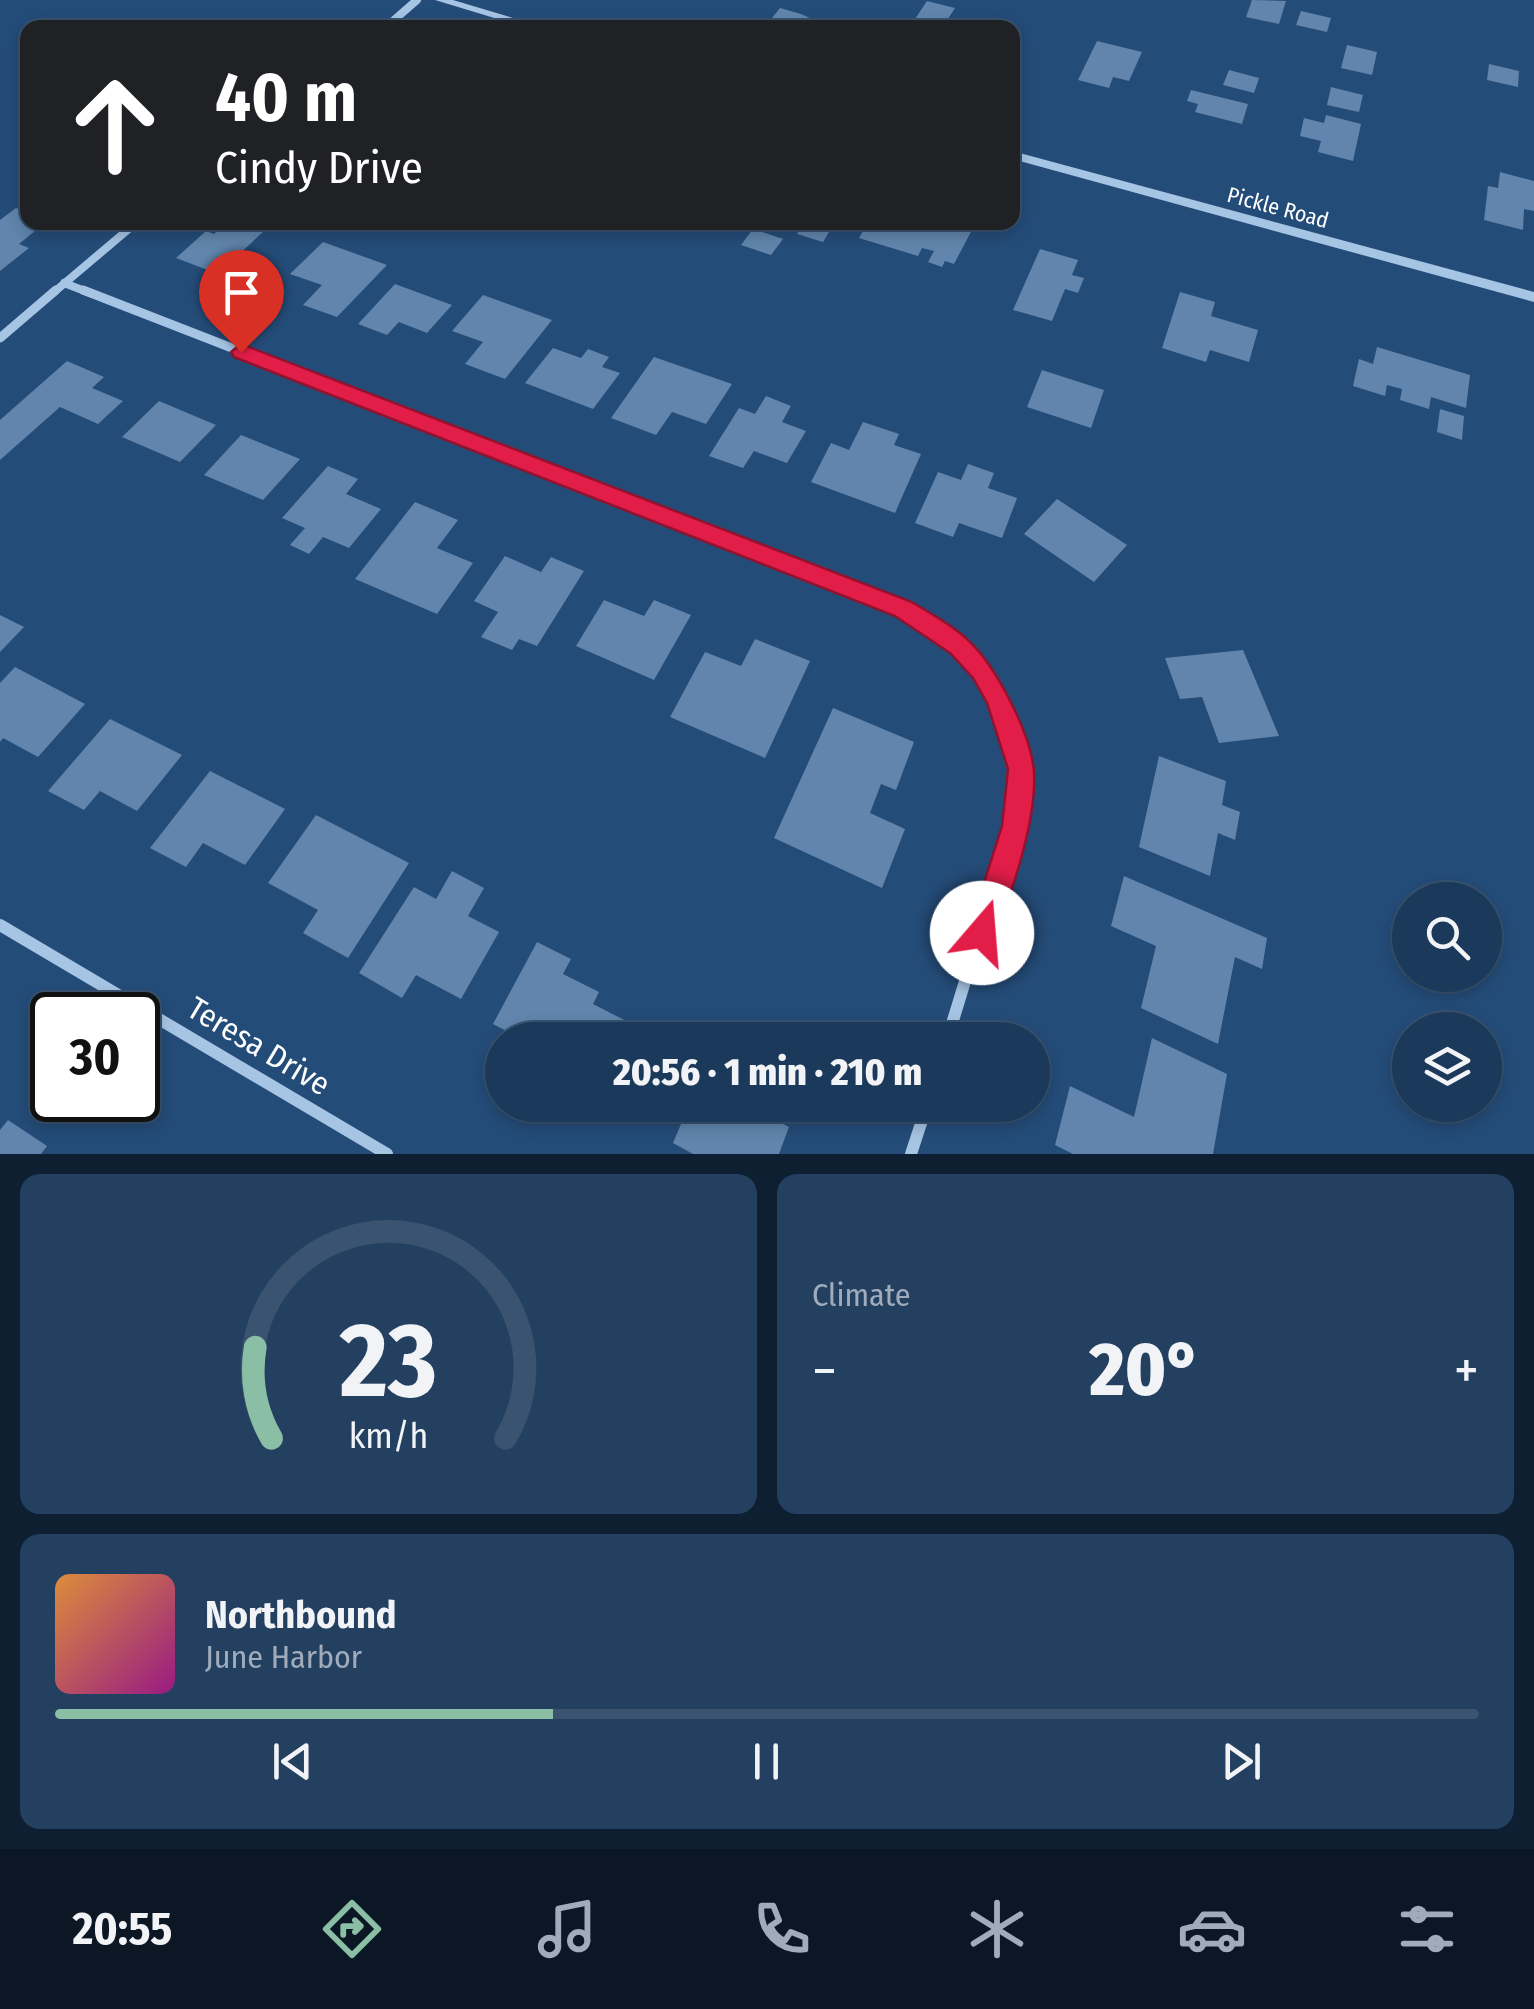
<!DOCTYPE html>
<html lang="en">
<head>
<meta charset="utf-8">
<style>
  :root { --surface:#1b395a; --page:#244060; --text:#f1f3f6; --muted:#a0acbb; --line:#395370; --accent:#8abfa5 }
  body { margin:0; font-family:"Fira Sans Condensed",sans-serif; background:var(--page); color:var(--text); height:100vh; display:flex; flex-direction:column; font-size:38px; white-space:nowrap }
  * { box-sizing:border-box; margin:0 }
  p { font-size:32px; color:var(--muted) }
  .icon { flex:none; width:55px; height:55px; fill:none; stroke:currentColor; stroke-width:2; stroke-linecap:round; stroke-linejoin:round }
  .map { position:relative; height:1154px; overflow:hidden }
  .side { display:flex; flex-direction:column; gap:20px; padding:20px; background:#0f1f32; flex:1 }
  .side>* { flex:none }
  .hud { position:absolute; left:20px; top:20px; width:1000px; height:210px; border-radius:20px; box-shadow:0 5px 15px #0003,0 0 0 2px var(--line); background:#202124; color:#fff; overflow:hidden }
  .tools { position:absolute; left:1392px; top:882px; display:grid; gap:20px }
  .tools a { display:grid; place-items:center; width:110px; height:110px; border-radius:50%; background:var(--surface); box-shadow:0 5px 15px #0003,0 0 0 2px var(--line); font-size:50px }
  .speed { position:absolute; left:30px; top:992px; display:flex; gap:20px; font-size:50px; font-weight:700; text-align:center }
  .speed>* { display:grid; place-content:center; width:130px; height:130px; border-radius:50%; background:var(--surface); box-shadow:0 5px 15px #0003,0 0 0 2px var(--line); line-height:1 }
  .speed .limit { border:5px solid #111; border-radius:15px; background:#fff; color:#111 }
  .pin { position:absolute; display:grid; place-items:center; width:85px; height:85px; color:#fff; margin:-102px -42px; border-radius:50% 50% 50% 0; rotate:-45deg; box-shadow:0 0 10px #0007 }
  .pin .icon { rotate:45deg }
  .me { position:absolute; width:110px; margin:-55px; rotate:18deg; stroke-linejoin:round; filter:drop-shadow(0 0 8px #0008) }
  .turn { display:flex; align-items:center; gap:35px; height:210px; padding:0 30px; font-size:45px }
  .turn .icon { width:130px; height:130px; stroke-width:2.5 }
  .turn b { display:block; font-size:70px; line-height:85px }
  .big { font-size:75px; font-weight:800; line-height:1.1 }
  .side .card { flex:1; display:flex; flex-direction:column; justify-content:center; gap:15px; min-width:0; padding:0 35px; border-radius:20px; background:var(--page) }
  .side .dial { align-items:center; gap:0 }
  .dial svg { height:260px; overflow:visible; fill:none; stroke:var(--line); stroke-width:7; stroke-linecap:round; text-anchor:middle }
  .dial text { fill:var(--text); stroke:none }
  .song { display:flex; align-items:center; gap:30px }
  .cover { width:120px; height:120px; border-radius:15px; background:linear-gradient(135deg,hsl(30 70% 55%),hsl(310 70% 35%)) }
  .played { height:10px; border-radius:5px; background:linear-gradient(90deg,var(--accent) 35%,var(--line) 35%) }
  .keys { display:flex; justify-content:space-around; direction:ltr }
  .heat { display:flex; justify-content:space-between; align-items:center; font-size:55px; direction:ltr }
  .side .tiles { flex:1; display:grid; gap:20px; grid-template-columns:1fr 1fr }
  .card:last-child { grid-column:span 2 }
  .trip { position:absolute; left:485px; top:1022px; width:565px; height:100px; border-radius:50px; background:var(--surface); box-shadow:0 5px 15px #0003,0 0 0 2px var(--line); font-weight:800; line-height:100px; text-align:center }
  .tab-bar { display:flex; height:160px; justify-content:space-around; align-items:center; background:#0b1724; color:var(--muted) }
  .tab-bar .icon { width:70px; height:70px }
  .tab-bar .on { color:var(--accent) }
  .tab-bar b { font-size:45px; color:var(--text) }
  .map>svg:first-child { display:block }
  .building { fill:#6185ac }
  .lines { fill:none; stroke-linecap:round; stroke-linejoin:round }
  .minor-far2 { stroke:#a6c4e3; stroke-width:8 }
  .minor-far1 { stroke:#a6c4e3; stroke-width:9 }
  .minor { stroke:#a6c4e3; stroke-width:12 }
  .tertiary { fill:#a6c4e3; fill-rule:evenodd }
  .route { fill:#e11d48; stroke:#92132f; stroke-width:2.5 }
  .labels { text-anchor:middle; stroke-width:10; stroke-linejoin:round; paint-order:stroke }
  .far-street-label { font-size:22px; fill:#fff; stroke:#244c78 }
  .near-street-label { font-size:32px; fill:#fff; stroke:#244c78 }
</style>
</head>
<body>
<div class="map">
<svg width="1534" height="1154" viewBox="0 0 1534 1154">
  <rect width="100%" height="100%" fill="#244c78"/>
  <path class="building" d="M1252,0L1286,1L1279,24L1246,17Z
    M927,1L955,8L942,28L913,22Z
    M780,8L801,14L812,19L805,28H764Z
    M1301,11L1331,18L1327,32L1296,25Z
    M1097,41L1142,52L1129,81L1113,77L1109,88L1078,80Z
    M1347,45L1377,52L1372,75L1341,68Z
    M1489,64L1519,71L1518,87L1487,80Z
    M1229,70L1259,78L1254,93L1223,85Z
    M1331,87L1363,95L1359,112L1327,105Z
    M1191,90L1248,104L1242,124L1195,112L1198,104L1187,101Z
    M1326,115L1361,124L1353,161L1318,152L1321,141L1300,136L1304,118L1324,123Z
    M1500,172L1534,181V211L1524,209L1523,230L1484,220L1488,186L1498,188Z
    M16,208L28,213V222H46L19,244L29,248L0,271V220Z
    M227,222H243L265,230L218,274L176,258L206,231L214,234Z
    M805,222H835L823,242L797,234Z
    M868,222L905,228L908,222H945L972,230L954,264L945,261L942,267L928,262L934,251L922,248L918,256L859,238Z
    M753,229L783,239L771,255L741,245Z
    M323,242L387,265L337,317L303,305L322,285L290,274Z
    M1040,249L1078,260L1072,275L1084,278L1078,293L1065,289L1052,321L1013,310Z
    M395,284L452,305L427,333L399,322L387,335L358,324Z
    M1180,292L1215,302L1211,316L1258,330L1249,362L1210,350L1206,362L1162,348Z
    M483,295L552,320L505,379L465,364L483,342L452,331Z
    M1377,347L1470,375L1466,408L1431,397L1429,409L1400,400L1402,389L1387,385L1385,396L1353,386L1359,359L1373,364Z
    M553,348L581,358L588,349L609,357L602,367L620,373L593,409L525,383Z
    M654,357L732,384L706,424L672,412L656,435L611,418Z
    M67,361L104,377L92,388L123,401L98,424L60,407L0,460V420Z
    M1042,370L1104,390L1091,428L1027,407Z
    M766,396L791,406L782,422L806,431L787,463L754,451L743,468L709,456L739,408L755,414Z
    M159,401L216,425L180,462L122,437Z
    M1440,409L1464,416L1462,440L1437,432Z
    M863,422L899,434L894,445L921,454L895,513L811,482L831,443L849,450Z
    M241,435L300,459L263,500L204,475Z
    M968,464L994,473L988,488L1017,498L1002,538L959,523L953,537L915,523L938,472L961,480Z
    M328,466L358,479L346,494L381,509L349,548L323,537L309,554L290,545L305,528L282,518Z
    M1057,499L1127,545L1094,582L1024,534Z
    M415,502L458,520L437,548L473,563L437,614L355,579Z
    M505,556L541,572L551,557L584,571L537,646L519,639L512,650L481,637L498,612L474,601Z
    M604,600L644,616L654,600L691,615L654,680L576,646Z
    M0,615L24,627L0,652Z
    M755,639L810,661L765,758L670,717L705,652L741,666Z
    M1243,650L1279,736L1219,743L1202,697L1180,699L1165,658Z
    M15,667L85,704L38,757L3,738L0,742V683Z
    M833,708L914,742L896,790L881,784L870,813L905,829L882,888L774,838Z
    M110,719L182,755L137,811L100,791L84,810L48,791Z
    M1159,756L1226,781L1222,805L1240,812L1235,840L1218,833L1210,876L1139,847Z
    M210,771L285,809L245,865L203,843L186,867L150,848Z
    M316,815L409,863L348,958L303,933L318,910L268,883Z
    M452,871L484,888L468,916L499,932L461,999L416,975L402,998L359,973L414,887L436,899Z
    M1124,876L1267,938L1262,969L1235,957L1218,1044L1141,1008L1156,946L1111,926Z
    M537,942L571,959L563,974L599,992L593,1004L636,1026L630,1040H523L493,1024Z
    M725,1021L763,1040H717Z
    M1152,1038L1227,1074L1213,1154H1073L1055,1145L1070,1086L1134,1117Z
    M689,1105H768L764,1114L789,1127L779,1154H693L673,1143Z
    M8,1120L47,1146L41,1154H0V1130Z"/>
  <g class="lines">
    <path class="minor-far2" d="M385,28L417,0
      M64,283L90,293
      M53,293L137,222"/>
    <path class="minor-far1" d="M83,290L903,609L952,644L976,669
      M0,338L56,290"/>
    <path class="minor" d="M0,925L387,1154
      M947,1040L1021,799L1013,739L1003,712L974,667
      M911,1154L927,1105"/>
    <path class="tertiary" d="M435,0H453L547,28H527Z
      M1012,151L1534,292V302L1012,159Z"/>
  </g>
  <path class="route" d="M241,344L912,602C931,614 953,625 969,641C996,666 1031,734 1034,771C1037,821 1011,897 991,943L982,947L972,943L968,933L1002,826L1008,769L987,703L973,678L950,653L895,616L234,357L231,352Z"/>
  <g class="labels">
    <g class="far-street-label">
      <text transform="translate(1278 207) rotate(15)" y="8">Pickle Road</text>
    </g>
    <g class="near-street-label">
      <text transform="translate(259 1046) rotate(31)" y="11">Teresa Drive</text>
    </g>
  </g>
</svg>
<div class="tools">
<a><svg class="icon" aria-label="search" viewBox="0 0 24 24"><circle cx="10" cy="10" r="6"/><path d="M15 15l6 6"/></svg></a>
<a><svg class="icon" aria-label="layers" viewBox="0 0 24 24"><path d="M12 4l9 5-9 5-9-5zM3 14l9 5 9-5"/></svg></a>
</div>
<div class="speed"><div class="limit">30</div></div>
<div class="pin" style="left:241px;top:352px;background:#d93025"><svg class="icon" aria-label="arrive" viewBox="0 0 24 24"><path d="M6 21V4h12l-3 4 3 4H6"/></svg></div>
<svg class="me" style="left:982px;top:933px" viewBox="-20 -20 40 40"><circle r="19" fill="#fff"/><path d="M0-13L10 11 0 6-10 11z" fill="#e11d48"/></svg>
<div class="trip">20:56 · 1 min · 210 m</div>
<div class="hud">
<div class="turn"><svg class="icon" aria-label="ahead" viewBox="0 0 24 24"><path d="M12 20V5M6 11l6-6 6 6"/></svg><div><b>40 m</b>Cindy Drive</div></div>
</div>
</div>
<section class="side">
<div class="tiles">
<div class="card dial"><svg viewBox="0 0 100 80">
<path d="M14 69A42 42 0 1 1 86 69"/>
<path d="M14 69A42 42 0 0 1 9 41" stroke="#8abfa5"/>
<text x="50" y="56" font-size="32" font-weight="700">23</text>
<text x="50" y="72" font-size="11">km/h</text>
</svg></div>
<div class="card"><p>Climate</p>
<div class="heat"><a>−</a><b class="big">20°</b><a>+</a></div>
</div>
<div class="card">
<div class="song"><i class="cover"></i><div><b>Northbound</b><p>June Harbor</p></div></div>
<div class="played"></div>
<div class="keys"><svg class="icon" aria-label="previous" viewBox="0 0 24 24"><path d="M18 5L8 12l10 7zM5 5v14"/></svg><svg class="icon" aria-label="pause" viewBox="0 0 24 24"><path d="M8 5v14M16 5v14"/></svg><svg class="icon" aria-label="next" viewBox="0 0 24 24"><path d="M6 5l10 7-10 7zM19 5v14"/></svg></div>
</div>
</div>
</section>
<nav class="tab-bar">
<b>20:55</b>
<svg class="icon on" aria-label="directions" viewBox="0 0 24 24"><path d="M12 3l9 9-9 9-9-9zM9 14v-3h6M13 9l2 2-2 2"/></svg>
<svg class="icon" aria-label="music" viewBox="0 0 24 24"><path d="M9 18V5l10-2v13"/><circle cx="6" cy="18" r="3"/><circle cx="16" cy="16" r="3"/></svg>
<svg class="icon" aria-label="phone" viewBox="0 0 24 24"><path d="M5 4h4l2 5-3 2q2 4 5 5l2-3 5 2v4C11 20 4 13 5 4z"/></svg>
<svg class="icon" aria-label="climate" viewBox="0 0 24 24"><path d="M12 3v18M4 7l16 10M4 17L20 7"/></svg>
<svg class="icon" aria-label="car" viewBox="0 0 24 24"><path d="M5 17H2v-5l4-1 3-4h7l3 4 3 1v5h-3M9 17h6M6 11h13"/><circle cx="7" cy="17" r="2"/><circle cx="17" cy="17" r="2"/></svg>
<svg class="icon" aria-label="filters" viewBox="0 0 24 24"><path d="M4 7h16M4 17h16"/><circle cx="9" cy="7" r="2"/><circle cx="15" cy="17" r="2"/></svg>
</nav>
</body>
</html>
